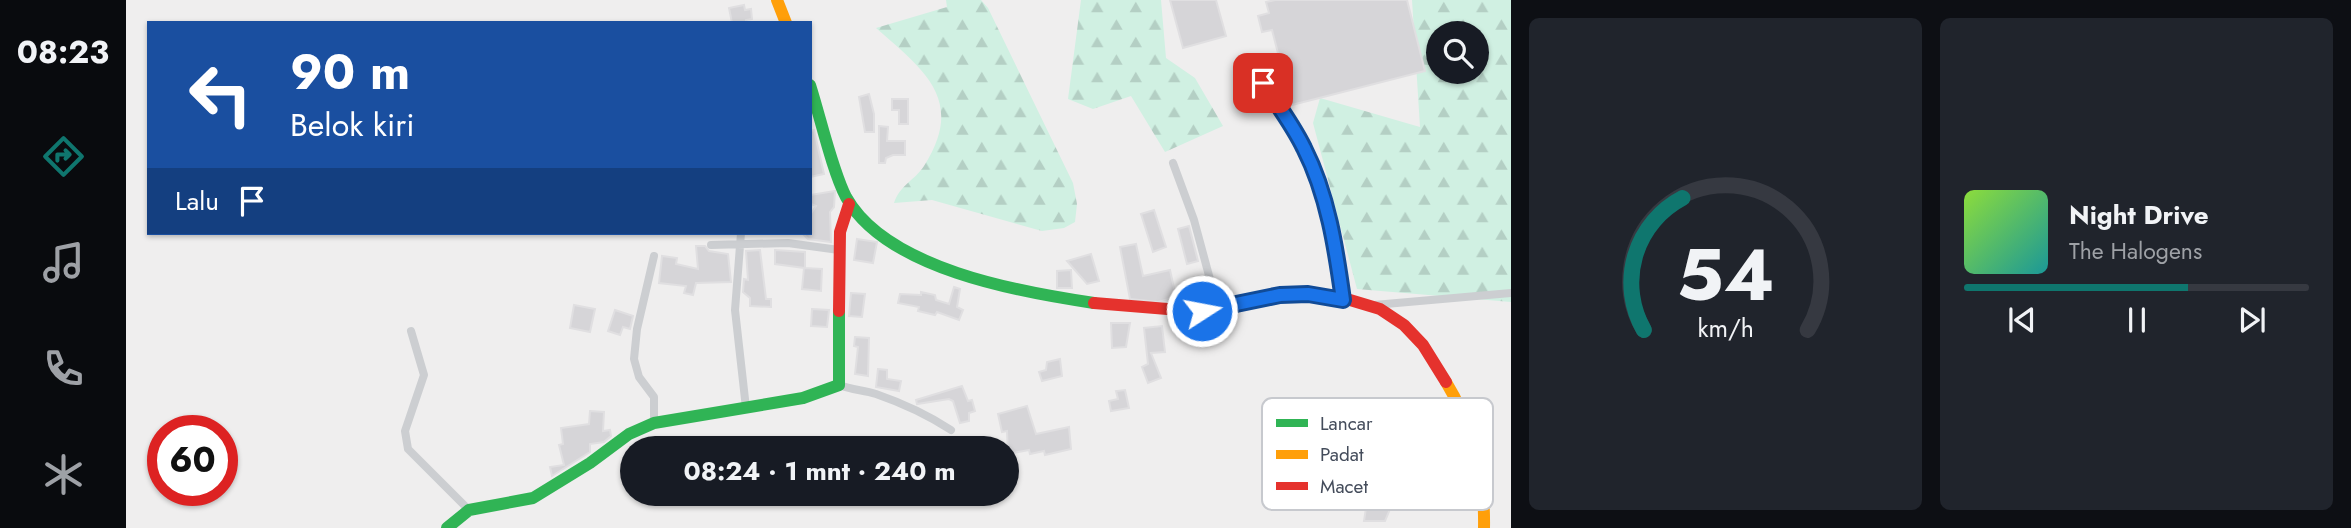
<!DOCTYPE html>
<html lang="id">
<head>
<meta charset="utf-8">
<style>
  :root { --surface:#171b24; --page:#20242c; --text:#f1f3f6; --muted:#9ea1a6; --line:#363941; --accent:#0f766e }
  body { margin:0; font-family:Jost,sans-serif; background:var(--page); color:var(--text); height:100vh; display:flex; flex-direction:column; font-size:26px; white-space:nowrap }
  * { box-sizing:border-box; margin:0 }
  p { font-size:23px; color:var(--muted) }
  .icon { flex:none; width:38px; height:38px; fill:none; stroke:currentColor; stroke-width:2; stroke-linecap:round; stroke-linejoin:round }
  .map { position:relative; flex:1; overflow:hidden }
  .drawer { display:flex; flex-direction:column; gap:18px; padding:18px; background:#0d0f14; width:840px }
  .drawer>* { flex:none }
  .top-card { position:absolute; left:21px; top:21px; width:665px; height:214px; border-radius:0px; box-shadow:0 2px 5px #0004; background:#1a4fa0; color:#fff; overflow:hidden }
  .tools { position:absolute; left:1300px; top:21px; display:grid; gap:14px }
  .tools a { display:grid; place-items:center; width:63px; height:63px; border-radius:50%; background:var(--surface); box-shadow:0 2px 5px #0004; font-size:35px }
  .speed { position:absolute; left:21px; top:415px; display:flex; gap:14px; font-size:35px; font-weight:700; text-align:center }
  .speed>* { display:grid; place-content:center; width:91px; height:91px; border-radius:50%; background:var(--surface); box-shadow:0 2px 5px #0004; line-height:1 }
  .speed .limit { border:10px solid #d22; background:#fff; color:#111 }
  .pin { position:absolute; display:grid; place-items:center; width:60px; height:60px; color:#fff; margin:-30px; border-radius:14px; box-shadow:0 4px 10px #0006 }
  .me { position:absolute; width:77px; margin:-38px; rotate:79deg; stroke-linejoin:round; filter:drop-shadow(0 0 5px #0008) }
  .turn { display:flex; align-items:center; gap:24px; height:147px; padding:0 28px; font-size:32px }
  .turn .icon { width:91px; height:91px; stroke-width:2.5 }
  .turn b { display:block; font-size:49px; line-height:60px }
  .then { display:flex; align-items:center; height:66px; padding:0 28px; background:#0003; gap:14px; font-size:26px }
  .drawer .tile { flex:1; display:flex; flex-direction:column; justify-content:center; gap:10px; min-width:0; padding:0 24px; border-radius:10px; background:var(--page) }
  .drawer .dial { align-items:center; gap:0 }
  .dial svg { height:182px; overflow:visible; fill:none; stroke:var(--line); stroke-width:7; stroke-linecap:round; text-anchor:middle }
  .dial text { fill:var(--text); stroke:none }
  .song { display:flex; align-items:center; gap:21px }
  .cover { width:84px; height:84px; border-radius:10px; background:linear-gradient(135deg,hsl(90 70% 55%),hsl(180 70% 35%)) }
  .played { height:7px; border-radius:4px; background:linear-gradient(90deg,var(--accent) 65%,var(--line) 65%) }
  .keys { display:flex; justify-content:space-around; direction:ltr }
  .drawer .tiles { flex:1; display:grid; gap:18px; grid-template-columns:repeat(2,1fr) }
  .trip { position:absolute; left:494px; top:436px; width:399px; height:70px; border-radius:35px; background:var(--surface); box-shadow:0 2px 5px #0004; font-weight:700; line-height:70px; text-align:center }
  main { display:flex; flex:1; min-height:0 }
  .dock { display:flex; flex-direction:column; width:126px; justify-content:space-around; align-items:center; background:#090b0e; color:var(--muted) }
  .dock .icon { width:49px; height:49px }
  .dock .active { color:var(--accent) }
  .dock b { font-size:32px; color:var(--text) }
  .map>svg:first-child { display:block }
  .forest { fill:url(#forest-firs); fill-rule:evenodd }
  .building { fill:#d6d5d8; stroke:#e0dfe1; stroke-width:2 }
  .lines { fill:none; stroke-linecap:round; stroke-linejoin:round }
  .lane { stroke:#ccced1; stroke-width:4.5 }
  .street { stroke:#ccced1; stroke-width:8 }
  .fast { stroke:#30b455; stroke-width:12 }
  .slow { stroke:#ff9f0a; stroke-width:12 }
  .jam { stroke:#e5322d; stroke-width:12 }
  .route-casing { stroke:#114b97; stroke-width:18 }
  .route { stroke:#1a73e8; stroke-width:12 }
  .key { fill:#fff; stroke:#c7c9ce; stroke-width:2 }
  .key-label { font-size:19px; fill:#444c5b }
</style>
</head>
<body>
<main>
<nav class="dock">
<b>08:23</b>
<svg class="icon active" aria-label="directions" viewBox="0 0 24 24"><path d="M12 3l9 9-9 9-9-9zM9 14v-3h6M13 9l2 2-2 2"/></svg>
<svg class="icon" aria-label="music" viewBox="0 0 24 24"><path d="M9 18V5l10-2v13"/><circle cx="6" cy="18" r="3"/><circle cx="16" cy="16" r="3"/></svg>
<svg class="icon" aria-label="phone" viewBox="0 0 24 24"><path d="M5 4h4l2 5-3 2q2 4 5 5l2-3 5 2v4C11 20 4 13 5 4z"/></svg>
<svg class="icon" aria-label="climate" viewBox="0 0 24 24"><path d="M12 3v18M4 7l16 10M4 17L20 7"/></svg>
</nav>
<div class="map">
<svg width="1385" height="528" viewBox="0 0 1385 528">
  <defs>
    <pattern id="forest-firs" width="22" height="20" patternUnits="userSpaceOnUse" patternTransform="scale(1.75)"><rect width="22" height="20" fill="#d0f0e2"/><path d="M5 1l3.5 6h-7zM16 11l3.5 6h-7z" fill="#b4cfc4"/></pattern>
  </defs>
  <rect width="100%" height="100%" fill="#efeeee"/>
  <path class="forest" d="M820,0H855L862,8L947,183L951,204L949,222L938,228L916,231L806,200L768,203C774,185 789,180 798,166C840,100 798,70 750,28L821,7Z
    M955,0H1035L1040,58L1069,78L1097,126L1039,152L1005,96L967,109L942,99Z
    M1286,0H1385V302L1231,289L1187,123L1194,98L1294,127ZM1312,33H1351V72H1312Z"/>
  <path class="building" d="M1044,0H1090L1100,36L1057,48Z
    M1149,0H1281L1299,71L1158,107L1144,63L1154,61L1146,30L1136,32L1132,16L1143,13L1140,2Z
    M618,5L619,10L625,9L626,19L620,20V23H606L603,8Z
    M743,94L748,114V132H739L733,97Z
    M766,99H782V124H773V110H766Z
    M753,126L762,127L761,141H779V155H767L760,158L759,163H753Z
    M688,130L698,174L684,177V131Z
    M709,191L708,207L704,212L705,242L682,239L676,233H684V215L690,206L685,204L684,195Z
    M1028,210L1040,247L1027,252L1015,214Z
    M1063,226L1072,261L1061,264L1052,229Z
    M731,239L751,242L747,263L728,260Z
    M1010,244L1017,276L1044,270L1050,297L1032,302L1004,299L994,247Z
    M570,246H579L583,251L602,254L605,282L570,283L567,295L558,293L560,286L533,283L536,256L551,258L550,264L572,269Z
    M634,250L640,299H645V307L624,306V298L617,292L618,279L622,280L620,251Z
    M649,250L679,252V268L649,264Z
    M965,254L973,281L961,284L941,261Z
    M678,268L696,269L695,291L676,289Z
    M945,270L946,288H931V271Z
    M828,287L834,289L831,307L837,310L833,320L811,312L809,315L792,311L793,307L772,303L774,294L795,295V292L809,295L810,300L823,304Z
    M725,293L739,294L736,317L723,316Z
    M448,305L469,309L464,332L444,328Z
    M686,309L703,310L701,327L685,326Z
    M489,310L507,316L504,329L497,327L494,335L482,331Z
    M985,323H1004L1000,347L986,348Z
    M1036,326L1039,352L1025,353L1035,378L1022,383L1016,367L1022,364L1018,328Z
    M729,337L743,338L742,376L729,374L732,347L728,346Z
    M934,359L936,376L916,381L913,372L920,370L921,362Z
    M752,369L761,370V379L775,381L773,391L750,387Z
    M836,386L842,401L846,400L849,411L843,413V421L834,423L827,401L823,399L791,404L790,400Z
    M999,390L1003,408L985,411L983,401L992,399L990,391Z
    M901,406L910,434L943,427L945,449L919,455L918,451L904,454L903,450L882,454L881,431L876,432L872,414Z
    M464,411L478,412L477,431L484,430L485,436L478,442L464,444V452L426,476L424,467L438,465L433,445L437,444L435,428L463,424Z
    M1242,495L1267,502L1259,521H1238Z"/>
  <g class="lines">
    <path class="lane" d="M1126,67L1178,148L1194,187L1217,296"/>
    <path class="street" d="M1047,163L1068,220L1092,309
      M615,233L609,310L620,408
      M585,245L662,243L713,250
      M1248,305L1385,293
      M285,331L298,375L279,431L282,449L343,510
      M713,385C726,390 737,390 750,394C776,403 802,415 825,430
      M528,423V397L513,377L508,359L511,329L528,256"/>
    <path class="fast" d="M684,85C694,116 706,170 720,197C760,269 893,292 968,303
      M321,528L343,510L407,498L464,463L503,434L528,423L677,398L713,385V311"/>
    <path class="slow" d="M651,0L660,23
      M1320,382C1348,428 1359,475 1358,528"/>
    <path class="jam" d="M968,303L1066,311L1166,294L1224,300L1254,309L1278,325L1297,345L1320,382
      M713,311L714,232L723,204"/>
  </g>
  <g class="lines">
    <g class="route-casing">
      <path id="route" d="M1076,311L1154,295L1182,294L1217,300C1210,249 1202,195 1178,148C1167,125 1151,104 1137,83"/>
    </g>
    <use href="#route" class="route"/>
  </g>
  <rect x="1136" y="398" width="231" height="112" rx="10" class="key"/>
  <rect x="1150" y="419" width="32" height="8" fill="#30b455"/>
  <rect x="1150" y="450" width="32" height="9" fill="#ff9f0a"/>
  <rect x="1150" y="482" width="32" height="8" fill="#e5322d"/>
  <g class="key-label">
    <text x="1194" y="430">Lancar</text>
    <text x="1194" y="461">Padat</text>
    <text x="1194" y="493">Macet</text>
  </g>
</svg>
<div class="tools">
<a><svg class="icon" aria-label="search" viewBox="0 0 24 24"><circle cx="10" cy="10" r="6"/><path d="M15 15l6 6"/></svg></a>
</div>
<div class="speed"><div class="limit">60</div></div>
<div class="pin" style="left:1137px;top:83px;background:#d93025"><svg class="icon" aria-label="arrive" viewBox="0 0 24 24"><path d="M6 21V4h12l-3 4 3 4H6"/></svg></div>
<svg class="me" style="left:1076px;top:311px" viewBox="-20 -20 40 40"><circle r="17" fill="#1a73e8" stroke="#fff" stroke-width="3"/><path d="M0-11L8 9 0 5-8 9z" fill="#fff"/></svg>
<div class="trip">08:24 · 1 mnt · 240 m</div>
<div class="top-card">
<div class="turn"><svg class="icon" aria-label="left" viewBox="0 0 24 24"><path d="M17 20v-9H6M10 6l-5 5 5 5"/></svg><div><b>90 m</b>Belok kiri</div></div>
<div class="then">Lalu<svg class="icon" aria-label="arrive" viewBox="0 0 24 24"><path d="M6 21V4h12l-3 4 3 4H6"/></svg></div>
</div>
</div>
<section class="drawer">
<div class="tiles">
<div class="tile dial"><svg viewBox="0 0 100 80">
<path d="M14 69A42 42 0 1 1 86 69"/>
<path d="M14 69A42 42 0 0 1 31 11" stroke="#0f766e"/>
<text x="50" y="56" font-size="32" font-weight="700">54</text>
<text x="50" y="72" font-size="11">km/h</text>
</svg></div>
<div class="tile">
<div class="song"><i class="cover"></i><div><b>Night Drive</b><p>The Halogens</p></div></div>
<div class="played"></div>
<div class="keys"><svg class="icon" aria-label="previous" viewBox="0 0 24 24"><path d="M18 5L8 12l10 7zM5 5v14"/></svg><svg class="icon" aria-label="pause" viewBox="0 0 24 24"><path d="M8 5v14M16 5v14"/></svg><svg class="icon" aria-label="next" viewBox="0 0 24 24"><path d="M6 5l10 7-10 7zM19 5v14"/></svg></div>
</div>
</div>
</section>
</main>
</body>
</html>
